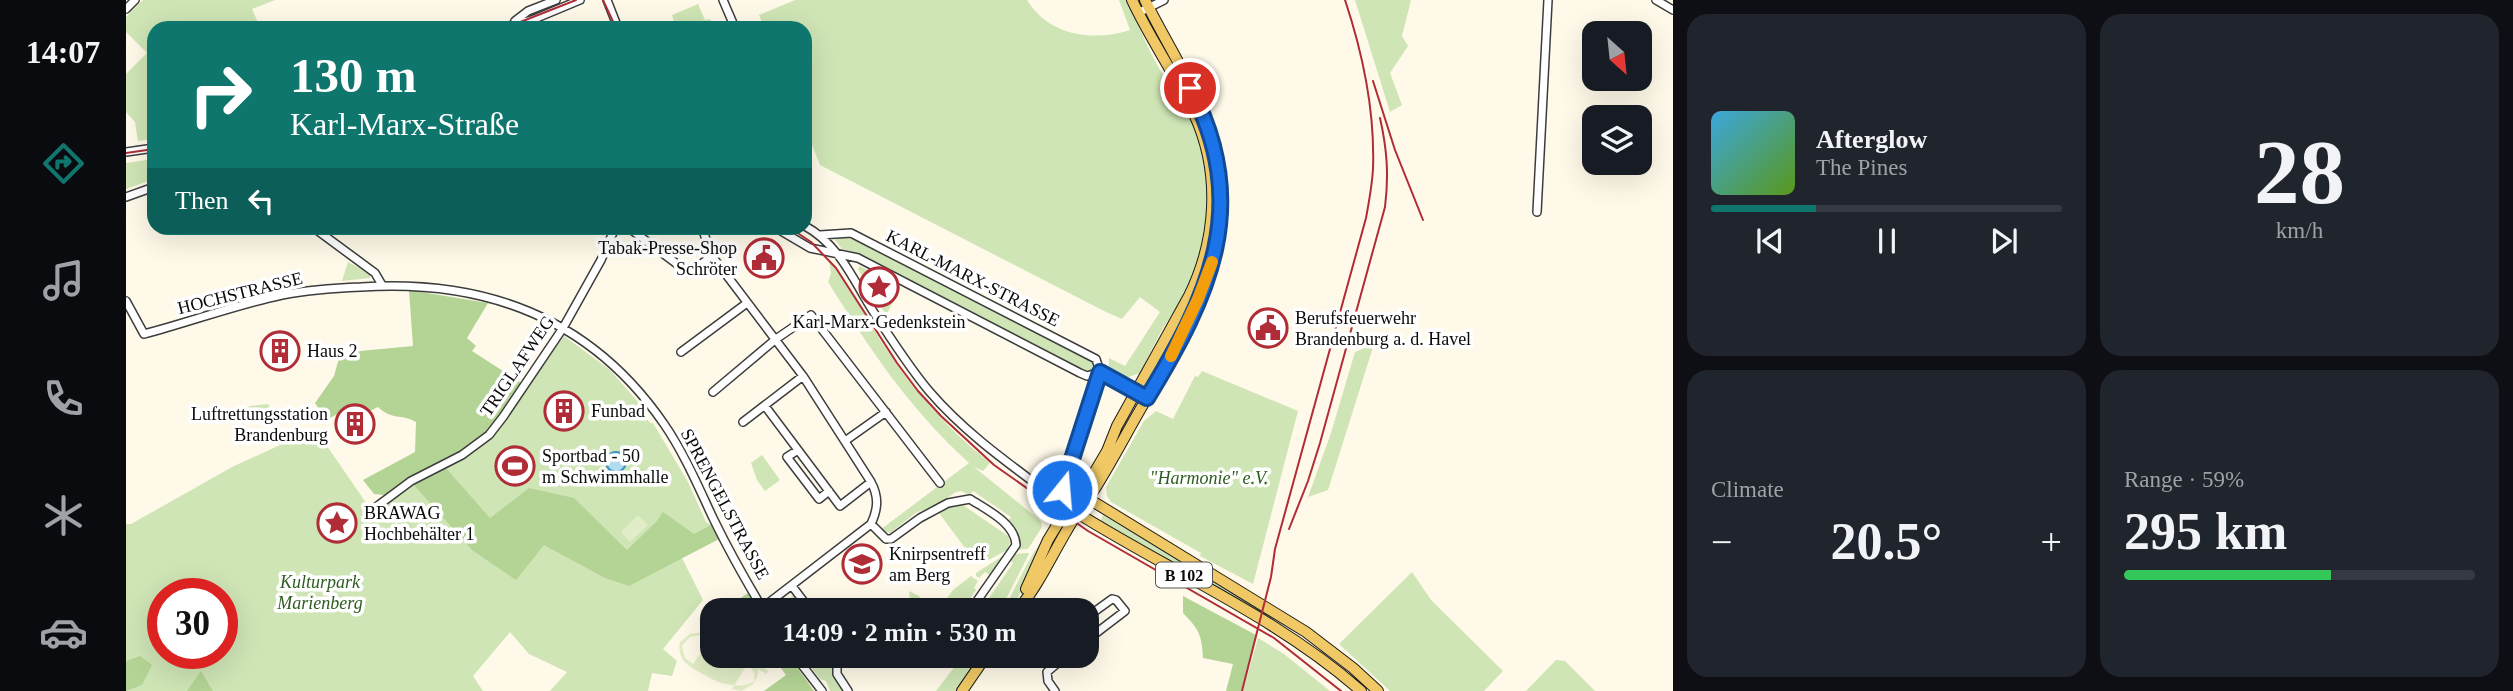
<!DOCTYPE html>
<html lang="en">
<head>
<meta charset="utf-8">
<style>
  :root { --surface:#171b24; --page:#20242c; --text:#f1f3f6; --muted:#9ea1a6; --line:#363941; --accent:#0f766e }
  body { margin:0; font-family:Georgia,serif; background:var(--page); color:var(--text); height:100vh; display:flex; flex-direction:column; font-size:26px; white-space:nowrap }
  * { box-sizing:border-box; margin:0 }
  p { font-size:23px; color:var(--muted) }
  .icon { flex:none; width:38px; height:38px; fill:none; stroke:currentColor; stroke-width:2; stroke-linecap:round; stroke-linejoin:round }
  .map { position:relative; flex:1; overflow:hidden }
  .side { display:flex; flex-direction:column; gap:14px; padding:14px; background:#0d0f14; width:840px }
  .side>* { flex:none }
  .banner { position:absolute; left:21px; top:21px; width:665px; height:214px; border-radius:21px; box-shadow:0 7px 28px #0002; background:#0f766e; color:#fff; overflow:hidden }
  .needle { width:46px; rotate:153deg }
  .controls { position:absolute; left:1456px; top:21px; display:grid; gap:14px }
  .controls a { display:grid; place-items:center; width:70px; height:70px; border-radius:14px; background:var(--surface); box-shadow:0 7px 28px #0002; font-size:35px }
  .speed { position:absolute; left:21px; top:578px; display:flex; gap:14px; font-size:35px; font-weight:700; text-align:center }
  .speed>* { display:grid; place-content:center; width:91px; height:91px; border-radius:50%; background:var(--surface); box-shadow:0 7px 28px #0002; line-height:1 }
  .speed .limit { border:10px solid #d22; background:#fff; color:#111 }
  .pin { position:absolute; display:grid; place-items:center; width:60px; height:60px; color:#fff; margin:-30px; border:4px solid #fff; border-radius:50%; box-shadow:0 2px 7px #0007 }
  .me { position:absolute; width:77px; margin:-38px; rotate:17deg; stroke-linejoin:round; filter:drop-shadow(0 0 5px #0008) }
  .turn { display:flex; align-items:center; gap:24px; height:147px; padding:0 28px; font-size:32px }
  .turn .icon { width:91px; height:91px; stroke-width:2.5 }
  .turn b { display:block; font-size:49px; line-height:60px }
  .then { display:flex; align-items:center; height:66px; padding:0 28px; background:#0003; gap:14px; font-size:26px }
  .big { font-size:52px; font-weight:700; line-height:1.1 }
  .side .tile { flex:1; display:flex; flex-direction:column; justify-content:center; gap:10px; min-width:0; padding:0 24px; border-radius:21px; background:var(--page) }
  .side .dial { align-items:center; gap:0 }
  .dial b { font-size:91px; line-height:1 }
  .song { display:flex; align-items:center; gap:21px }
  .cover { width:84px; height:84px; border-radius:10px; background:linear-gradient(135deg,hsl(200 70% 55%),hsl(90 70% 35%)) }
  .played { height:7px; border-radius:4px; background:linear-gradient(90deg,var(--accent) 30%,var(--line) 30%) }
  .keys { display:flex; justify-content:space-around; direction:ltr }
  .heat { display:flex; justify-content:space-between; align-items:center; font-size:38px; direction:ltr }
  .charge { height:10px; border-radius:5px; background:linear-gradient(90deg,#34c759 59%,var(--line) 0) }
  .side .tiles { flex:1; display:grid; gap:14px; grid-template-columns:repeat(2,1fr) }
  .trip { position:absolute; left:574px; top:598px; width:399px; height:70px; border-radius:21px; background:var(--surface); box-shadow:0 7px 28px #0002; font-weight:700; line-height:70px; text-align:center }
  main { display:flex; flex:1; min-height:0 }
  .dock { display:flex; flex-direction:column; width:126px; justify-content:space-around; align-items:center; background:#090b0e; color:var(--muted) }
  .dock .icon { width:49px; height:49px }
  .dock .current { color:var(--accent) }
  .dock b { font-size:32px; color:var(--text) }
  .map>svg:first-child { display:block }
  .green { fill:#cfe5b5; fill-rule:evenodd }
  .forest { fill:#b4d495 }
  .pitch { fill:#e1edc6; fill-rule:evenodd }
  .water { fill:#b0dbf1; stroke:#3c92c4; stroke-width:2 }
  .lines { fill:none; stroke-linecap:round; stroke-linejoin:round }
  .minor-casing { stroke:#3d3d3d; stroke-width:10 }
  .major-casing { stroke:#1b1b1b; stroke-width:12 }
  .minor { stroke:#fff; stroke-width:7 }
  .major { stroke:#f0c966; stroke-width:10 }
  .tram { stroke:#b02c37; stroke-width:2 }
  .rail { stroke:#b02c37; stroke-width:2 }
  .route-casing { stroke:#114b97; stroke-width:18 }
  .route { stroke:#1a73e8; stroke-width:12 }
  .slow { stroke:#f59e0b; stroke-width:12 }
  .labels { text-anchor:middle; stroke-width:7; stroke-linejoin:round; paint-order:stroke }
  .shield { fill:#fff; stroke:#545454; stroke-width:2 }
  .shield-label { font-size:16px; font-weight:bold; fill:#0a0a0a }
  .poi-label { font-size:18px; fill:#0a0a0a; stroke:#fff; text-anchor:start }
  .street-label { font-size:18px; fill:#0a0a0a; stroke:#fff }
  .park-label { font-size:18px; font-style:italic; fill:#2e5c20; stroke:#fff }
</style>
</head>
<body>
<main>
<nav class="dock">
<b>14:07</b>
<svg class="icon current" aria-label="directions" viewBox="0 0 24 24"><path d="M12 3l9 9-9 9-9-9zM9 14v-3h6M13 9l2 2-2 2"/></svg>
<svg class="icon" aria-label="music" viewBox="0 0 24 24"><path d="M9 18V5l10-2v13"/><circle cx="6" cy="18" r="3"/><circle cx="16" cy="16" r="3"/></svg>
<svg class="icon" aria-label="phone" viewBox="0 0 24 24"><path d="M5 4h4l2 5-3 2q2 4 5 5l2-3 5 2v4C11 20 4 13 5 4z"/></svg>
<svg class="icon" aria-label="climate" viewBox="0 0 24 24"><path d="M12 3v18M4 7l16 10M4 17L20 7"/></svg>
<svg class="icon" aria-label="car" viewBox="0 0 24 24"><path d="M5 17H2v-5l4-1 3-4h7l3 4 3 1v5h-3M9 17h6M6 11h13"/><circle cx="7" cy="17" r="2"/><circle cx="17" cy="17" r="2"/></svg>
</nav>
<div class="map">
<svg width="1547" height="691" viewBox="0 0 1547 691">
  <rect width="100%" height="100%" fill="#fef9e8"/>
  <path class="green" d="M17,0H149L126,9L134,27L132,28H28V139L12,141L9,122L0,112V74L21,53L0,32V17Z
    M669,0H901C923,36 967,42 1004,30L993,0H1002C1012,25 1022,50 1036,73C1046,88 1058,101 1065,118C1089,170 1088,238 1062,289C1056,302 1047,313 1039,325C1030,340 1022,357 1014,373L1000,378L983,368V358L999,366L1034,312L1014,297L996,319L978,311L694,165L679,127V28H638L633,15Z
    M1229,0H1285L1276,36L1282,46L1264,73L1276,105L1264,112Z
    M572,4L579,20L584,19L587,28H550L546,15Z
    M28,159V179L0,189V163Z
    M713,236L734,241L963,360L966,362L967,369L960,372L956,371L727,252L716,249L709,240Z
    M703,261C725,287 740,319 759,347C787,391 823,430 864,463L857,471L848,467L915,521L916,527L902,549L890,550C895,537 892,530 882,521L885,517L847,491L844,495L835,491L830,492L807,507L791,512L764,533L754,530L843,463C782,407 745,351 702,282L705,273Z
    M222,262L245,274L244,278L216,281Z
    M734,266L775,288L760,315L732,269Z
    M438,336L484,370L520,411L517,414L524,423H527L562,482L580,522L585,525L593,539L556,558L577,600L537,649L551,661L546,676L526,673L522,691H424L441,672L403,654L384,632L347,676L357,691H0V524H5L108,466L187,430L203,449L243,507L246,510H252L287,484L338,457L365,437ZM37,593H96V653H37Z
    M1248,344L1202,490L1182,497L1205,433L1229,352Z
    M1076,371L1172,411L1127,584L1074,556L1075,553L985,502L981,496L980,487L1018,421L1030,411L1047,419L1069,376L1072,377Z
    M142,404L144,408L117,424L112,413L124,406Z
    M636,455L654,480L639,491L631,480L625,463Z
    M834,503L882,536L884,543L881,550L859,562L842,552L813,513L826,504Z
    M977,515L1136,608L1134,615L973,523Z
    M914,544L899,585L884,611H877C884,598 907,550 914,544Z
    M902,553L903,554L874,611H854L887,563L883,560L888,554Z
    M880,554L865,576L859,572L853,578L850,576V573Z
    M1286,572L1305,600L1377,671L1358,691H1264L1213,644Z
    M845,576L852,581L848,588L850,590L841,603L844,606L841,611H804L784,600L783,591L793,596L798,603L806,605L812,602L816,605L827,590Z
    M669,594L680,608V611H649Z
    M1132,638L1158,654L1204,691H1117Z
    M676,656H710L716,691H704L700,681L694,679Z
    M837,656H855L831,691H810Z
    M1430,660L1439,661L1469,691H1400Z"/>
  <path class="forest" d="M283,290L362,303L341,338L350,346L346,351L397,384L360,433L333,453L283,479L259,495L248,494L237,480L289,452L290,422C274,413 267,421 252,407L236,415L228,404L201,420L189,403L208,376L213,358L234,351L287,346Z
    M319,467L364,518L403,488L448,498L501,550L531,521L537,512L568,534L585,525L593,539L503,586L479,578L418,545L390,580L346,550L287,484Z
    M622,593L633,611H613L607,603Z
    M1057,596L1130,635L1116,691H1100L1107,664L1077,658C1076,636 1073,629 1057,613Z
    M14,656L26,665L16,685L0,691V661Z
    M646,656H663L688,691H638L660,675Z
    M75,671L87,691H61Z"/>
  <path class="pitch" d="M512,515L522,525L504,542L495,532Z
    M578,632L586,636V656H619L643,671L640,674L632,669C635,691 600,688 582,677C574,672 561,667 556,658C553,652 553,648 554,642L564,634ZM574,635L584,639L567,664L559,658L556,646L564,637ZM622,663L629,674L627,684L615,691L606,689Z"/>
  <path class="water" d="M480 462a10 10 0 1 1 20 0a10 10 0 1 1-20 0Z"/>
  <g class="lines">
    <g class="minor-casing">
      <path id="minor" d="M481,0L492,28
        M597,0L609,28
        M1530,0L1547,10
        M0,9L9,0
        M1012,13L1038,0
        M389,21L402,11L430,0
        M375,28L406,20L454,0
        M0,152L28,148
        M0,197L28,187
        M1411,212L1422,0
        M679,226C712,244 726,277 745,308C763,336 782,366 803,391C838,432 882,463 925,495H931L936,490L974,372
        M188,228L249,273L256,285
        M503,228L563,273L586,256
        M576,228L586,256L677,376L745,482C753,497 752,509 745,524L636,608
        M650,228L684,248L732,258L954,373L961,376L974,372
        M694,235L725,233L970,359L974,372L1021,399
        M0,301L18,334C64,322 109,305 156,295C181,290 209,288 235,287C360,279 465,318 538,424C558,453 572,486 587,518C602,549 620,581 638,611
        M555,352L621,303
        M587,392L650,339L685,315L814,483
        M639,406L714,506L745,482
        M617,422L677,376
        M719,441L760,412
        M672,450L661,457L693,499L703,491
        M246,510L285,481L336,455L363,435L377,417L437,328L475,260L489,228
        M745,524L760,539H765L794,518L822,503L844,499C861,510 889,523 890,545L844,611
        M666,586L685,611
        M961,617L986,599L990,600L999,611L961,640
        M669,656L696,691
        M711,656V674L722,691
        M929,691L922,681L921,672L940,656"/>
    </g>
    <g class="major-casing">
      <path id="major" d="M958,496L1180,632L1227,668L1252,691
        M948,511C1043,571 1150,616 1235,691
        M900,589L922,540L942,507L961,485L981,451L991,426L1063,296C1091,239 1095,172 1068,114C1049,74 1024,39 1006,0
        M891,611C914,584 928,550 947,520C953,510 962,501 968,490C987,460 1003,428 1021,398C1063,327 1106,249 1092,164C1082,105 1045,53 1019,0
        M836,691L860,656"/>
    </g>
    <use href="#minor" class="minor"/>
    <use href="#major" class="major"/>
    <path class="tram" d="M477,0L490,28
      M379,28L450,0
      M0,153L28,149
      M664,228L685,242L710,268L771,363L792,391L815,416L868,465L962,531L1148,638L1215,691"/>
    <path class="rail" d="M1247,81L1269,150L1297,220
      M1163,529L1182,481L1194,443L1259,207C1263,175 1261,149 1254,118
      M1116,691L1145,577L1149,549L1240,218C1243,202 1246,185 1247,169C1249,112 1237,54 1219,0"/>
  </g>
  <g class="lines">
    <g class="route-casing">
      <path id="route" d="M936,490L974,372L1021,398C1084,295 1126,204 1064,88"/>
    </g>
    <use href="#route" class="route"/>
    <path class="slow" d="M1045,356L1072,299L1086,262"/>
  </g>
  <defs>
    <g id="civic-ring" transform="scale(2.0125)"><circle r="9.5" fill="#fff" stroke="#b02c37" stroke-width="1.5"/><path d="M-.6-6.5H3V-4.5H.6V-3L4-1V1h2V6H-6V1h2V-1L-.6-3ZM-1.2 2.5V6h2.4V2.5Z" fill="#b02c37"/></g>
    <g id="sight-ring" transform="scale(2.0125)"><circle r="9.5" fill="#fff" stroke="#b02c37" stroke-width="1.5"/><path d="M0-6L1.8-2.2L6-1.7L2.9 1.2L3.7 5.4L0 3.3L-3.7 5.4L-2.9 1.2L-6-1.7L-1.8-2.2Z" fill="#b02c37"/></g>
    <g id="building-ring" transform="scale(2.0125)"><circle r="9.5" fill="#fff" stroke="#b02c37" stroke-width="1.5"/><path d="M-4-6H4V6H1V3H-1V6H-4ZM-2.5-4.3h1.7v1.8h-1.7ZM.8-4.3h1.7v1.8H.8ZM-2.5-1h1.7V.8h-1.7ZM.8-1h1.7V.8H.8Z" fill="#b02c37"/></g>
    <g id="stadium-ring" transform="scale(2.0125)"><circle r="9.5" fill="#fff" stroke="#b02c37" stroke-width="1.5"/><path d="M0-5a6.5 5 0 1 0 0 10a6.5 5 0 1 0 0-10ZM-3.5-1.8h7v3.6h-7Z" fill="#b02c37"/></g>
    <g id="school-ring" transform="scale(2.0125)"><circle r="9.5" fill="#fff" stroke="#b02c37" stroke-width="1.5"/><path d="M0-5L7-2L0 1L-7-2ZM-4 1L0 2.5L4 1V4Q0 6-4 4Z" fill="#b02c37"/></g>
  </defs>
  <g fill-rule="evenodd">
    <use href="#civic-ring" x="638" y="258"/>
    <use href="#sight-ring" x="753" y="287"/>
    <use href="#civic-ring" x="1142" y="328"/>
    <use href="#building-ring" x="154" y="351"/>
    <use href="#building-ring" x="438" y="411"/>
    <use href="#building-ring" x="229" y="424"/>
    <use href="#stadium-ring" x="389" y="466"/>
    <use href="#sight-ring" x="211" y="523"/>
    <use href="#school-ring" x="736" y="564"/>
  </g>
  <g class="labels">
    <rect class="shield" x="1030" y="562.5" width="56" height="25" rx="5"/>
    <g class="shield-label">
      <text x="1058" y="581">B 102</text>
    </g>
    <g class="poi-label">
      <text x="611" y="254" text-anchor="end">Tabak-Presse-Shop<tspan x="611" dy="21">Schröter</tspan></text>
      <text x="1169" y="324">Berufsfeuerwehr<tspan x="1169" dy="21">Brandenburg a. d. Havel</tspan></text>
      <text x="753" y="328" text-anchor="middle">Karl-Marx-Gedenkstein</text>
      <text x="181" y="357">Haus 2</text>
      <text x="465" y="417">Funbad</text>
      <text x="202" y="420" text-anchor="end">Luftrettungsstation<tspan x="202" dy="21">Brandenburg</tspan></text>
      <text x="416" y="462">Sportbad - 50<tspan x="416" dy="21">m Schwimmhalle</tspan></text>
      <text x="238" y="519">BRAWAG<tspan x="238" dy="21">Hochbehälter 1</tspan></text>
      <text x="763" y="560">Knirpsentreff<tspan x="763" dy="21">am Berg</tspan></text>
    </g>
    <g class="street-label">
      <text transform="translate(847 278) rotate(27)" y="6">KARL-MARX-STRASSE</text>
      <text transform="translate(114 293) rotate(-14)" y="6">HOCHSTRASSE</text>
      <text transform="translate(391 366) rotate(-56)" y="6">TRIGLAFWEG</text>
      <text transform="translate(599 504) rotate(62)" y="6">SPRENGELSTRASSE</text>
    </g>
    <g class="park-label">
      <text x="1083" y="484">"Harmonie" e.V.</text>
      <text x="194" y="588">Kulturpark<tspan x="194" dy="21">Marienberg</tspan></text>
    </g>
  </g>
</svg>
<div class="controls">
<a><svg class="needle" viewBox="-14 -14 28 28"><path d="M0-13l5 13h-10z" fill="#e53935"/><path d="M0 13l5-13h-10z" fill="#9ea1a6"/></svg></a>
<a><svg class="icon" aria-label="layers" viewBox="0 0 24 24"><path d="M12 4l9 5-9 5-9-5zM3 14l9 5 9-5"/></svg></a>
</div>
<div class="speed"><div class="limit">30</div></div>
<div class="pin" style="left:1064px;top:88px;background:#d93025"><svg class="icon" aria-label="arrive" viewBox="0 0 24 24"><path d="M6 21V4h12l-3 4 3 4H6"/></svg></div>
<svg class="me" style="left:936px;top:490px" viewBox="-20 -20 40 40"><circle r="17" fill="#1a73e8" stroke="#fff" stroke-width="3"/><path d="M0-11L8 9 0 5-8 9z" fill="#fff"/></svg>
<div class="trip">14:09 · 2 min · 530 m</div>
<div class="banner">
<div class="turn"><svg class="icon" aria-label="right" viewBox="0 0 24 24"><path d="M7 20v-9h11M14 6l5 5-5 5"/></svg><div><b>130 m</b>Karl-Marx-Straße</div></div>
<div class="then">Then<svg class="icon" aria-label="left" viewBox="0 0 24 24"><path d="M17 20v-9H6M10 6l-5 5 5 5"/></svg></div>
</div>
</div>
<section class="side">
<div class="tiles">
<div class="tile">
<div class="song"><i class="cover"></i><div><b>Afterglow</b><p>The Pines</p></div></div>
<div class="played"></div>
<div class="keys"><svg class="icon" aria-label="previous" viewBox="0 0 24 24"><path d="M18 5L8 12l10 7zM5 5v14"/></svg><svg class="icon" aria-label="pause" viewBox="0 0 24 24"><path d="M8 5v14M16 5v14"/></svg><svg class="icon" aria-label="next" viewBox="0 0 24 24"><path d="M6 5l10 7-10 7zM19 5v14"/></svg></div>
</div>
<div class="tile dial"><b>28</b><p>km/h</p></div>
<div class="tile"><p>Climate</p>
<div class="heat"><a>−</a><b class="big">20.5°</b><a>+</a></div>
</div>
<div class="tile"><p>Range · 59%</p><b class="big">295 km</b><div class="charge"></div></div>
</div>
</section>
</main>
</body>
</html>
